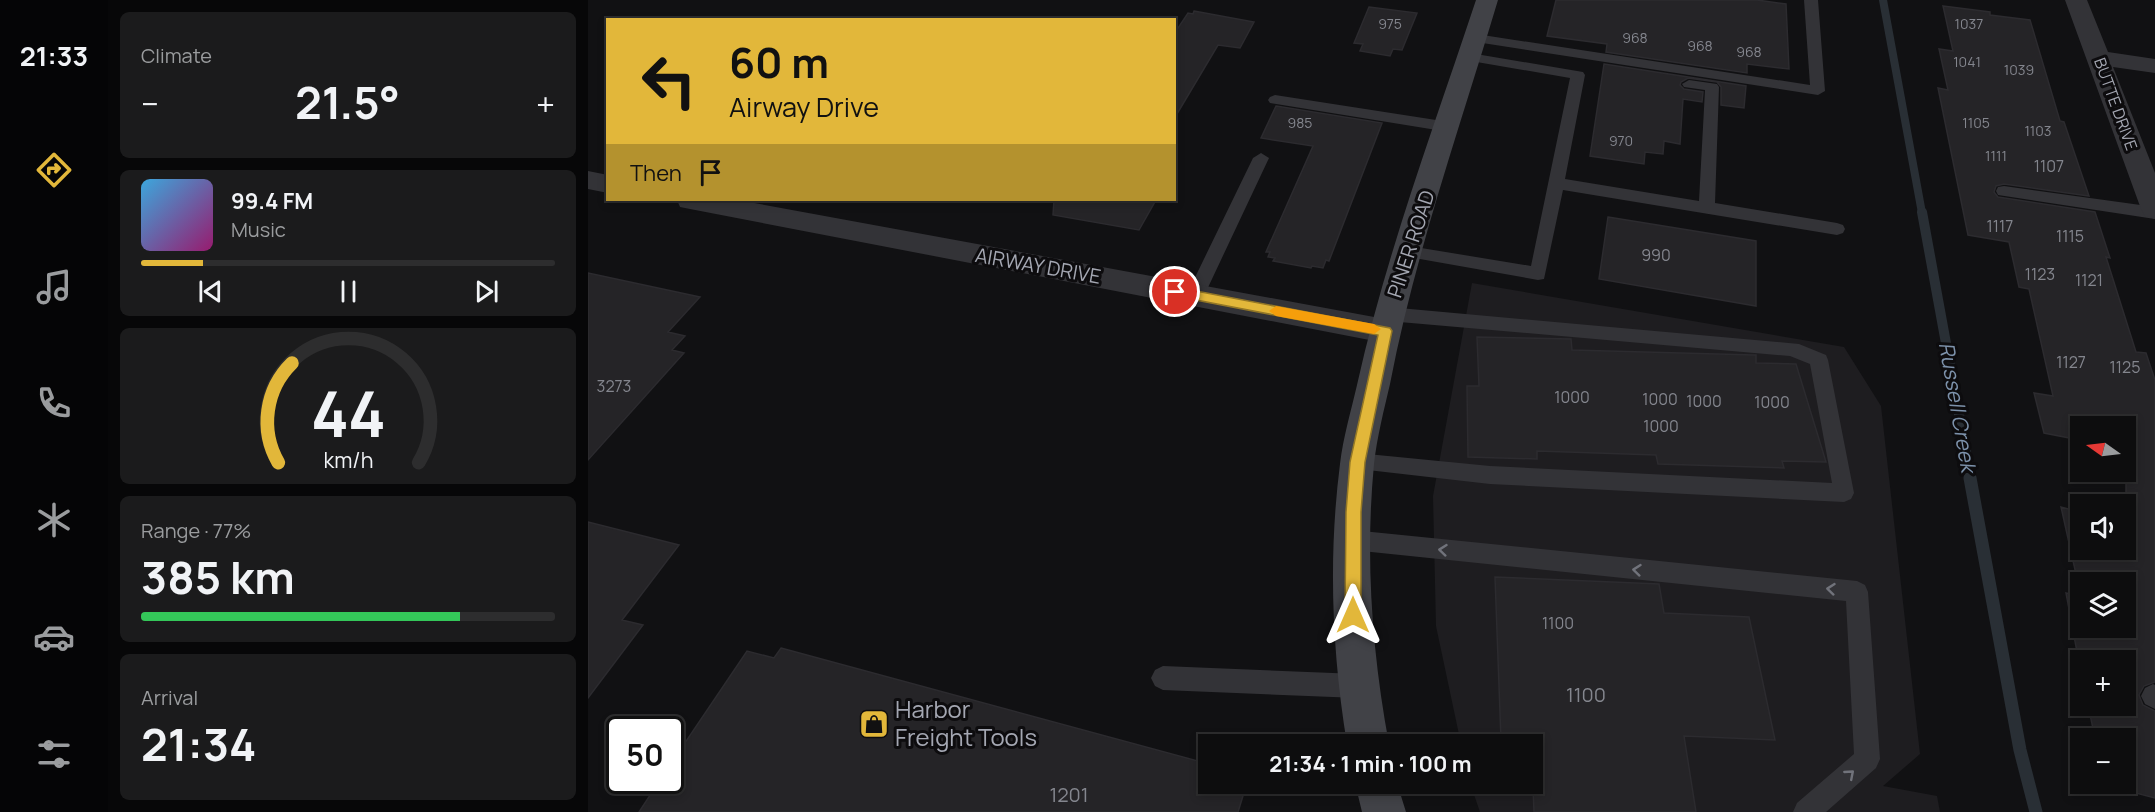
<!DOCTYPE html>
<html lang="en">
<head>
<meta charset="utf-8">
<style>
  :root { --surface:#0d0d0e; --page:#1b1b1c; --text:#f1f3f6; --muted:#9a9c9e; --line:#2d2d2e; --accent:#e2b73a }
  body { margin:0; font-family:Manrope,sans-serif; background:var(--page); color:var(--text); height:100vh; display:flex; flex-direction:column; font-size:22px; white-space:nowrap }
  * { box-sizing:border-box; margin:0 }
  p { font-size:20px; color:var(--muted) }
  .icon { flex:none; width:33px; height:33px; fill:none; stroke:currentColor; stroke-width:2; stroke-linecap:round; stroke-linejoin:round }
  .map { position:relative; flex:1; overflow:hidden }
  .sheet { display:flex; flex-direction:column; gap:12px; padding:12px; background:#070708; width:480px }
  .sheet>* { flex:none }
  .top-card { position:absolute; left:18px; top:18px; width:570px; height:183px; border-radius:0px; box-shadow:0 3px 9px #0003,0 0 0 2px var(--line); background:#e2b73a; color:#111; overflow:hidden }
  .needle { width:39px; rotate:284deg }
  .buttons { position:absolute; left:1482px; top:416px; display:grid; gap:12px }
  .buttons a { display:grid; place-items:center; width:66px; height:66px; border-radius:0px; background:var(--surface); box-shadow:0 3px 9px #0003,0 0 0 2px var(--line); font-size:30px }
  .speed { position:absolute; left:18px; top:716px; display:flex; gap:12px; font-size:30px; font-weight:700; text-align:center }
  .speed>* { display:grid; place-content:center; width:78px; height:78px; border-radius:50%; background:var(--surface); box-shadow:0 3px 9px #0003,0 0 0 2px var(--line); line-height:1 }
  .speed .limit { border:3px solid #111; border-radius:9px; background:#fff; color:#111 }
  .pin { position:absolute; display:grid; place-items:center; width:51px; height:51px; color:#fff; margin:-26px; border:3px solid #fff; border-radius:50%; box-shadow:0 2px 6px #0007 }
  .me { position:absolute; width:66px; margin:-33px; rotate:0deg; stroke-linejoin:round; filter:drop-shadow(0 0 4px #0008) }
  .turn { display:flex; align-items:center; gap:21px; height:126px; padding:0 24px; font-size:27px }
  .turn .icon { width:78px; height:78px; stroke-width:2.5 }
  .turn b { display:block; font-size:42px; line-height:51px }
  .then { display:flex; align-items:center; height:57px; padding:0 24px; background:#0003; gap:12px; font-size:22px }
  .big { font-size:45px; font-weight:700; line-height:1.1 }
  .sheet .widget { flex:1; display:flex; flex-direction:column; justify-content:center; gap:9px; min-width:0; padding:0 21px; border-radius:9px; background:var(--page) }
  .sheet .dial { align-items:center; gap:0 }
  .dial svg { height:156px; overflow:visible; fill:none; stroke:var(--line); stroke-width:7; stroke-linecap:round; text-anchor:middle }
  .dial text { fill:var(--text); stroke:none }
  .song { display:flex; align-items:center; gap:18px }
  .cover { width:72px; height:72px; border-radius:9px; background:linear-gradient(135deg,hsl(200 70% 55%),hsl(320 70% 35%)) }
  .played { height:6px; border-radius:3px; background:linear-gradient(90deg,var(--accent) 15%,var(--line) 15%) }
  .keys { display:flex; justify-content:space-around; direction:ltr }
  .heat { display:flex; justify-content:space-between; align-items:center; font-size:33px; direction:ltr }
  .charge { height:9px; border-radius:4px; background:linear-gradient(90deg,#34c759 77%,var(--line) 0) }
  .trip { position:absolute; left:610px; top:734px; width:345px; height:60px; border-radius:0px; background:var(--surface); box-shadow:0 3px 9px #0003,0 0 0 2px var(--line); font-weight:700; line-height:60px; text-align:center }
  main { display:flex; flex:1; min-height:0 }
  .tabs { display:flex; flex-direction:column; width:108px; justify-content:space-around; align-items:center; background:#050506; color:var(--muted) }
  .tabs .icon { width:42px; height:42px }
  .tabs .active { color:var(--accent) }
  .tabs b { font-size:27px; color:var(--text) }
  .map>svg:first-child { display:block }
  .built { fill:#1e1d20 }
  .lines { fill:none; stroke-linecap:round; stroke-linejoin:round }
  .stream-far2 { stroke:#292f35; stroke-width:8 }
  .stream-far1 { stroke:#292f35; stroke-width:10 }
  .stream { stroke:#292f35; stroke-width:13 }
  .building { fill:#252427; stroke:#2c2b2f; stroke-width:1.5 }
  .lane { fill:#333337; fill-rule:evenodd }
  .street { fill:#333337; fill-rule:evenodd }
  .secondary { fill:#414247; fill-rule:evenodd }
  .oneway { stroke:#71737b }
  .route { fill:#e2b73a; stroke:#937726; stroke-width:1.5 }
  .slow { fill:#f59e0b }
  .labels { text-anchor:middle; stroke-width:6; stroke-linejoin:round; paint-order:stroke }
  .far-number-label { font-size:14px; fill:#84868e }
  .far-street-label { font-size:16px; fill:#a4a7b2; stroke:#0d0c0e }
  .number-label { font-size:16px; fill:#84868e }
  .street-label { font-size:20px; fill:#a4a7b2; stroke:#0d0c0e }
  .near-number-label { font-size:20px; fill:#84868e }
  .water-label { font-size:21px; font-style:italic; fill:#7d92ab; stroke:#0d0c0e }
  .near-poi-label { font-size:24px; fill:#a4a7b2; stroke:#0d0c0e; text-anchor:start }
</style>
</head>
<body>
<main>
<nav class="tabs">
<b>21:33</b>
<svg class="icon active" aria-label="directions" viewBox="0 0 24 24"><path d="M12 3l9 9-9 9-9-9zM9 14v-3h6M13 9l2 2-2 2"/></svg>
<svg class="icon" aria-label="music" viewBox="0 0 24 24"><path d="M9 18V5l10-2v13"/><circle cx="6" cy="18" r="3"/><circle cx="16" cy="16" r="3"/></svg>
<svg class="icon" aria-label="phone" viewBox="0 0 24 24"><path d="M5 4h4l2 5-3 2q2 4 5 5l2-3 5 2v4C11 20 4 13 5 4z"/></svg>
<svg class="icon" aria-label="climate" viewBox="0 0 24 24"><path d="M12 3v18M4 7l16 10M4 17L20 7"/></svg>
<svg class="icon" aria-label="car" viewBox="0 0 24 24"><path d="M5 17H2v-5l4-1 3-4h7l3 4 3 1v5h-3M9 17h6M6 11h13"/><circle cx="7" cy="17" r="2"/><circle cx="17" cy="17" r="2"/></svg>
<svg class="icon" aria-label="filters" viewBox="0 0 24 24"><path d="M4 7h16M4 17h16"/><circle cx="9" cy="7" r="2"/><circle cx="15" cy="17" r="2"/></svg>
</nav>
<section class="sheet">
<div class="widget"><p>Climate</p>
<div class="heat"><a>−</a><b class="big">21.5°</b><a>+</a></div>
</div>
<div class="widget">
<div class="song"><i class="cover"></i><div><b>99.4 FM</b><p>Music</p></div></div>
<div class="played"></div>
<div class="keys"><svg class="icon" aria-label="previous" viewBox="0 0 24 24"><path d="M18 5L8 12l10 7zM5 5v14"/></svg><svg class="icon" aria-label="pause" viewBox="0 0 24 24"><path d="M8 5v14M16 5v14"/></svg><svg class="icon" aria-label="next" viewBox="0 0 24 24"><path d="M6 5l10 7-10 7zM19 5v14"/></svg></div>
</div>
<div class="widget dial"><svg viewBox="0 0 100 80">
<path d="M14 69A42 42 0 1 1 86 69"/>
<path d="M14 69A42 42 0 0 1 21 18" stroke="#e2b73a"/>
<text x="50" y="56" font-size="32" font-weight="700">44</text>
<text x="50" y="72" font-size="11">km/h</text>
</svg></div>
<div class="widget"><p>Range · 77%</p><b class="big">385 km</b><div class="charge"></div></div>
<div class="widget"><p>Arrival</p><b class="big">21:34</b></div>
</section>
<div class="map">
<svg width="1567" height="812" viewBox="0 0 1567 812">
  <rect width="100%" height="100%" fill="#111113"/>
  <path class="built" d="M884,283L1256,347L1293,406L1332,754L1295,786L1349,796L1352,812H892L882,783H945V744H873L848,626L845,496Z"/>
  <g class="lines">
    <path class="stream-far2" d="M1295,0L1334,213"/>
    <path class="stream-far1" d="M1334,212L1383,480"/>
    <path class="stream" d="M1382,478L1432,750L1448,812"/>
  </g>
  <path class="building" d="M968,0H1169L1198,4L1201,69L1159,64V73L1018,52L1019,44L959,36Z
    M1355,6L1402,12V15L1442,20L1472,121L1476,122L1501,196L1416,184L1408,186L1406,192L1410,197L1507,212L1522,258L1518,257L1548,352L1558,353L1567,380V682L1556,686L1551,695L1555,705L1567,711V798L1517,785V783H1538V738H1507L1500,705H1538V660H1492V668L1478,593L1492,596V627H1538V582H1492V592L1473,507L1492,512V549H1538V426H1492V440L1456,433L1446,393L1465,396L1441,289L1431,287L1421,242L1380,235L1350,88L1360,90L1351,49L1365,51Z
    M781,7L829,13L814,50L805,49L802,56L772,51L775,44L766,43Z
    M606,11L666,22L652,48L630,45L586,119V34L600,13L605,14Z
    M1016,64L1158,86L1156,108L1133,105V87L1129,82L1100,78L1093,82L1092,85L1096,89L1115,92L1114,102L1095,99L1092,144L1076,141L1075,154L1057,152L1056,164L1002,156Z
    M688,106L794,123L741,261L738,260L735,268L724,266L723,268L685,261L687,258L680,257L682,252H678L725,146L673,138Z
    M466,200H568L551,230L465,215Z
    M1020,217L1168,241V306L1011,279Z
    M0,273L112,297L80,332L97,336L84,350L96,353L0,460Z
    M889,337L983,339L984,350L1166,355H1168V363L1208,364L1238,462L1194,461L1196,468L1070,464L1068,455L949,451V459L880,457L879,386H891Z
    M0,522L91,545L34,620L55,625L0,698Z
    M907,577L1071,584L1076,613L1161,617L1187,740L1096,736L1108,812H946L945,787H939V783H945V744L913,740Z
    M193,648L621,764V783H659L650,812H51L72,780H82V765L159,651L186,658Z"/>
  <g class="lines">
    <path class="lane" d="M1216,0H1230L1237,91L1230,95L888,42L881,38L888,34L1222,85Z
      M882,53L995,72L997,75L977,179L1111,201L1117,90L1096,87L1094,84L1101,80L1129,84L1131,87L1127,203L1249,223L1255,225L1257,229L1255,233L1249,235L975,190L956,279L950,280L815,256L812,252L815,248L821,246L943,266L982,78L877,60L875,57L877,54Z
      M687,95L861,122L869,127L861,132L682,103L680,100L682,97Z
      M673,153L681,158L616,296L613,301L607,303L601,301L598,296L665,158Z
      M1416,186L1567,207V219L1410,195L1408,191L1410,187Z
      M800,307L1211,344L1238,355L1240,360L1266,493L1263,499L1256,502L902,484L762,468L759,462L762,456L769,453L902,466L1244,483L1222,364L1202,356L800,321L794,319L791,314L794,309Z
      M764,530L1269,581L1277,585L1280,592L1292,759L1288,768L1238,812H1205L1209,803L1266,754L1258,601L764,550L756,547L753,540L756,533Z
      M575,666L770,674L778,678L782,686L778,694L770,698L575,690L567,686L563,678L567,670Z
      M1565,684L1567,685V709L1557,704L1553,696L1557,688Z"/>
    <path class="street" d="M1477,0H1499L1520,52L1567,59V73L1525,67L1567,173V219L1557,216L1553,209Z
      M0,171L20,175V193L0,189Z
      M89,200H150L797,319L808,323L813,331L808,339L797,343L102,209L92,207Z"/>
    <path class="secondary" d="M888,0H910C872,127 827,254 802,384C796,410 789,437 786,464C777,558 784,652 801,744H759C744,652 740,558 752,464C755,438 763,411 769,385C798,254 846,127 888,0Z
      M767,783H809L818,812H774Z"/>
  </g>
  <defs><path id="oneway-chevron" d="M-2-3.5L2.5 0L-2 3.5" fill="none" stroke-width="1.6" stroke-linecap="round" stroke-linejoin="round" transform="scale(1.5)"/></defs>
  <g class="oneway">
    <use href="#oneway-chevron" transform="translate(855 550) rotate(-174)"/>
    <use href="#oneway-chevron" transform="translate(1049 570) rotate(-174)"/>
    <use href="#oneway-chevron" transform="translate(1243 589) rotate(-174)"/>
    <use href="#oneway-chevron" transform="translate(1262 774) rotate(-41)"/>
  </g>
  <path class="route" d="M587,287L802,328L804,331L777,462L773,512V615L770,620L765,622L759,620L757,615L758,512L762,462L790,335L582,295L580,292L582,288Z"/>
  <path class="slow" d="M688,306L786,324L793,329L786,334L688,316L681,311Z"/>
  <defs>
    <g id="shop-square" transform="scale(1.5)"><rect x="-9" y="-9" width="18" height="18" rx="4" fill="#e2b73a" stroke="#0d0c0e"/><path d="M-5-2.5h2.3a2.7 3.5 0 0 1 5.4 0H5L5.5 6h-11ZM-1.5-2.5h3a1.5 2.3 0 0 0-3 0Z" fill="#111"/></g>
  </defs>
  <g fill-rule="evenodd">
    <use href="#shop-square" x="286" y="724"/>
  </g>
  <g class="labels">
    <g class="far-number-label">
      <text x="802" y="29">975</text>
      <text x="1381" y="29">1037</text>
      <text x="1047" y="43">968</text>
      <text x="1112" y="51">968</text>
      <text x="1161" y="57">968</text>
      <text x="1379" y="67">1041</text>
      <text x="1431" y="75">1039</text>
      <text x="712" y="128">985</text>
      <text x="1388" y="128">1105</text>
      <text x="1450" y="136">1103</text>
      <text x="1033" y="146">970</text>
      <text x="1408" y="161">1111</text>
    </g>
    <g class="far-street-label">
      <text transform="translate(1528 104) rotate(70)" y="6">BUTTE DRIVE</text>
    </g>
    <g class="number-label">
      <text x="1461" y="172">1107</text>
      <text x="1412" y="232">1117</text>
      <text x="1482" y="242">1115</text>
      <text x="1068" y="261">990</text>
      <text x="1452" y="280">1123</text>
      <text x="1501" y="286">1121</text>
      <text x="1483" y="368">1127</text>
      <text x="1537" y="373">1125</text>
      <text x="26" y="392">3273</text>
      <text x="984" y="403">1000</text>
      <text x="1072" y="405">1000</text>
      <text x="1116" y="407">1000</text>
      <text x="1184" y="408">1000</text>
      <text x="1073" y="432">1000</text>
      <text x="970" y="629">1100</text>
    </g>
    <g class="street-label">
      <text transform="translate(823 244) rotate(-72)" y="7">PINER ROAD</text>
      <text transform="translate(450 266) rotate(10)" y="7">AIRWAY DRIVE</text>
    </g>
    <g class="near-number-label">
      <text x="998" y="702">1100</text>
      <text x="481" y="802">1201</text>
    </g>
    <g class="water-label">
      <text transform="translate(1369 407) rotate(80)" y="7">Russell Creek</text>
    </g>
    <g class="near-poi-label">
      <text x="307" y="718">Harbor<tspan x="307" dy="28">Freight Tools</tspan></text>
    </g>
  </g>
</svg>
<div class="buttons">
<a><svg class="needle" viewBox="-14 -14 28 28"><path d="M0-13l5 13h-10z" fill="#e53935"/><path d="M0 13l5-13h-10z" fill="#9a9c9e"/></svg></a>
<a><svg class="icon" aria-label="sound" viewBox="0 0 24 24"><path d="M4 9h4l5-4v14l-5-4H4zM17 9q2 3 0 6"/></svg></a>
<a><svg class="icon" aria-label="layers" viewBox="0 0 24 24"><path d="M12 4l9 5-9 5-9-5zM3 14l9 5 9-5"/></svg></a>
<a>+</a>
<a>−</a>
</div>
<div class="speed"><div class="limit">50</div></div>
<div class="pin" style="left:587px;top:292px;background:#d93025"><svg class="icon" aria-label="arrive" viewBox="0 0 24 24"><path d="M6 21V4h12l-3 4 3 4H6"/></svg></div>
<svg class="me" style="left:765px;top:615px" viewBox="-20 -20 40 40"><path d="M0-17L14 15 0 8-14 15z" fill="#e2b73a" stroke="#fff" stroke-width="4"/></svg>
<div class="trip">21:34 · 1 min · 100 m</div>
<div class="top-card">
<div class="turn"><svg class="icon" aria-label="left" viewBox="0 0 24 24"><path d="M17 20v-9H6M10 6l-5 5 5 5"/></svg><div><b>60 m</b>Airway Drive</div></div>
<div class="then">Then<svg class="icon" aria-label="arrive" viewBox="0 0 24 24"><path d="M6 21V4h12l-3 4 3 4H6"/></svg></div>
</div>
</div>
</main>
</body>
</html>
